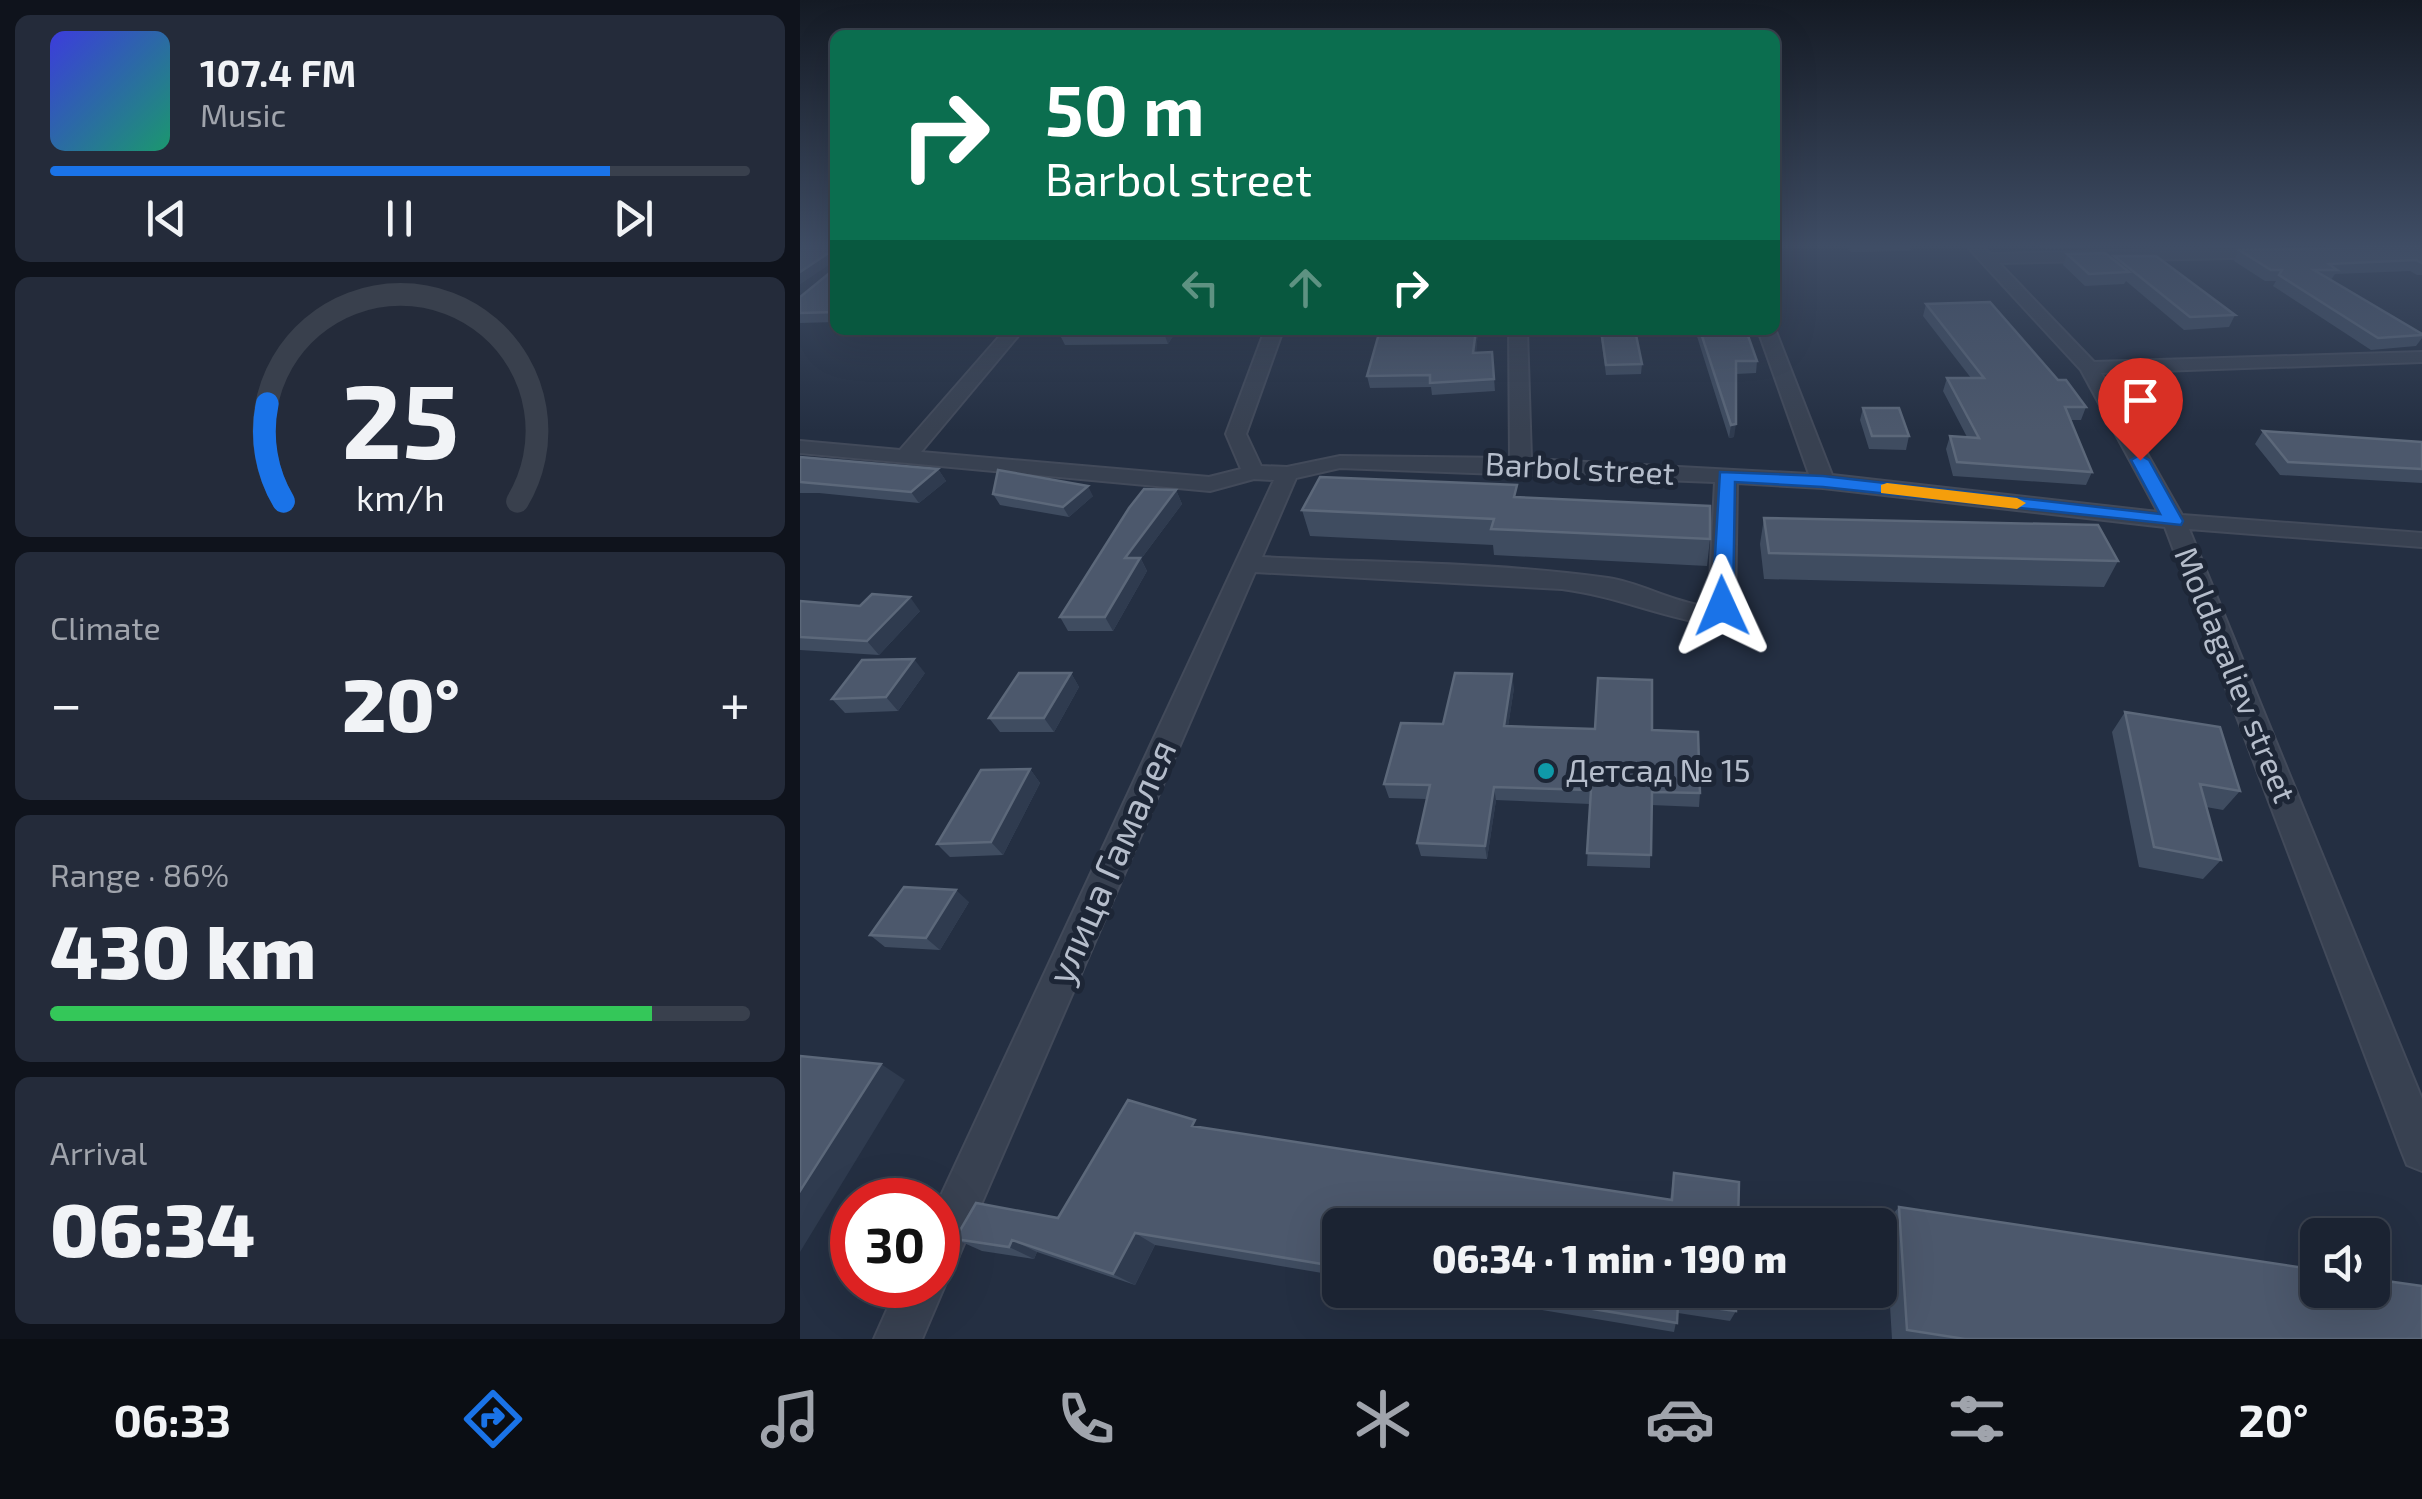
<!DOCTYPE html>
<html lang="en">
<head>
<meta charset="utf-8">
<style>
  :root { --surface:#1b2332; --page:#242b3a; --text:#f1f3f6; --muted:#a0a4ac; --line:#39404d; --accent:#1a73e8 }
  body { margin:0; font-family:"Exo 2",sans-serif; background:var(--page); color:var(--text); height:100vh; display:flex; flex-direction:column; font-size:38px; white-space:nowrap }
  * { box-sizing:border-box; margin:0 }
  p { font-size:32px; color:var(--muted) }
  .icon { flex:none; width:55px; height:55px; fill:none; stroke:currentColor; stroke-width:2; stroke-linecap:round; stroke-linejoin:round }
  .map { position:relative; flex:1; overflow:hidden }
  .drawer { display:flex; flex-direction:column; gap:15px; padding:15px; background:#0f131c; width:800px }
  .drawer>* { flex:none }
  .top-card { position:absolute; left:30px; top:30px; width:950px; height:305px; border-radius:15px; box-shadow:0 10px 40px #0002,0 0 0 2px var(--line); background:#0b6e4f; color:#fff; overflow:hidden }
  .controls { position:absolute; left:1500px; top:1218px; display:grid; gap:20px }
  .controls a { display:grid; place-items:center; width:90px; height:90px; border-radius:15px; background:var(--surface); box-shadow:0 10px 40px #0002,0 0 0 2px var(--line); font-size:50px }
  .speed { position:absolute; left:30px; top:1178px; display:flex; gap:20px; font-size:50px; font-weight:700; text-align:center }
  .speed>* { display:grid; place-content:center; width:130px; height:130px; border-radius:50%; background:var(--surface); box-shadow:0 10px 40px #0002,0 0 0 2px var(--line); line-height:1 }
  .speed .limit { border:15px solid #d22; background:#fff; color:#111 }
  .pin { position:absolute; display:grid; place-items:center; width:85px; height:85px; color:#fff; margin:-102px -42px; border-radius:50% 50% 50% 0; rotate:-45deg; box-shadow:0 0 10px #0007 }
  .pin .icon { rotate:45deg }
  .me { position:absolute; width:110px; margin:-55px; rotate:359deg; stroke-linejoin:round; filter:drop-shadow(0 0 8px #0008) }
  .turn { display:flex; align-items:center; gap:35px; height:210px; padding:0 50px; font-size:45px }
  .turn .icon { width:130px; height:130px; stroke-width:2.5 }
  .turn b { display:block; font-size:70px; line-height:85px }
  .lanes { display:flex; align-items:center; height:95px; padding:0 50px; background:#0003; justify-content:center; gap:50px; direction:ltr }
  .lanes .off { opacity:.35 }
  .big { font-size:75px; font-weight:800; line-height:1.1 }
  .drawer .widget { flex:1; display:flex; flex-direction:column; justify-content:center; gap:15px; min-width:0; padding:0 35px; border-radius:15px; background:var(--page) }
  .drawer .dial { align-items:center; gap:0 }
  .dial svg { height:260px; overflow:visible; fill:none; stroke:var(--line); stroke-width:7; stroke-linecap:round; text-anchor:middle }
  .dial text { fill:var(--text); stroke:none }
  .song { display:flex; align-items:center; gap:30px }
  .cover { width:120px; height:120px; border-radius:15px; background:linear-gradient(135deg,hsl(240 70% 55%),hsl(160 70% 35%)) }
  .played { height:10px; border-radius:5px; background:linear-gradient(90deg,var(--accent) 80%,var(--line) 80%) }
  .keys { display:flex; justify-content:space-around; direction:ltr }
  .heat { display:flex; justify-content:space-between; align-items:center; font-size:55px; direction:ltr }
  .charge { height:15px; border-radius:8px; background:linear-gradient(90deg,#34c759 86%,var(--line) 0) }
  .trip { position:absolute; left:522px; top:1208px; width:575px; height:100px; border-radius:15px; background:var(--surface); box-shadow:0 10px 40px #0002,0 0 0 2px var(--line); font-weight:800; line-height:100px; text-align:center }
  .menu { display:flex; height:160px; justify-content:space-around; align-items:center; background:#0b0e14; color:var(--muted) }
  .menu .icon { width:70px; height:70px }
  .menu .on { color:var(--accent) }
  .menu b { font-size:45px; color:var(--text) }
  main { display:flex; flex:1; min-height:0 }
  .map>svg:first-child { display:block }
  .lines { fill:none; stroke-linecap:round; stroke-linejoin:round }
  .street-casing { stroke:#424a5a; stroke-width:4 }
  .street { fill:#384151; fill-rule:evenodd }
  .wall { fill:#3f4c60 }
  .shaded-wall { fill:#2f3b4f }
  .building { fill:#4c586c; stroke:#5c687a; stroke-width:2.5 }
  .route { fill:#1a73e8; stroke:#114b97; stroke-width:2.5 }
  .slow { fill:#f59e0b }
  .culture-dot { fill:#0f9aa8; stroke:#1d2636; stroke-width:4 }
  .labels { text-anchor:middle; stroke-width:10; stroke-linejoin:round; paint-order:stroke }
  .street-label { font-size:32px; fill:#b5bdcb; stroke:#1d2636 }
  .poi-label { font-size:32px; fill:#b5bdcb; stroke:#1d2636; text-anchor:start }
  .near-street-label { font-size:38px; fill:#b5bdcb; stroke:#1d2636 }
</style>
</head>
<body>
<main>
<section class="drawer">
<div class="widget">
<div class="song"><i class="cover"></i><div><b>107.4 FM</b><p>Music</p></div></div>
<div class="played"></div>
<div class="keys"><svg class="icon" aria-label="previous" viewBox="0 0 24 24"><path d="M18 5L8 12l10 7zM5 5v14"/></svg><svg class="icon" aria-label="pause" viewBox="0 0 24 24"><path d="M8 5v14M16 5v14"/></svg><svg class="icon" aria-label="next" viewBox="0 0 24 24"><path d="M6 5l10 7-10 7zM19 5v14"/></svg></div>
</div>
<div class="widget dial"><svg viewBox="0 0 100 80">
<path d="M14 69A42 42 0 1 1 86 69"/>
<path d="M14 69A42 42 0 0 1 9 39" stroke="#1a73e8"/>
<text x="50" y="56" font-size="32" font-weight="700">25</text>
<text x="50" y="72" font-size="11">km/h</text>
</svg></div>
<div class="widget"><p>Climate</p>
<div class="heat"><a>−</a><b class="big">20°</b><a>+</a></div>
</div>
<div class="widget"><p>Range · 86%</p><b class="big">430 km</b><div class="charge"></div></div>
<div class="widget"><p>Arrival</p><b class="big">06:34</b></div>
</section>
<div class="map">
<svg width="1622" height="1339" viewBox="0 0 1622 1339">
  <rect width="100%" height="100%" fill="#242f42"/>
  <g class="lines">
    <g class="street-casing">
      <path id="street" d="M1165,244H1180L1190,254L1476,247L1484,252L1476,257L1199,263L1294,362L1622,352V362L1301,373L1382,515L1622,533V547L1389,529L1622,1099V1171L1607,1165L1601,1150L1365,527L1023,488L937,483L935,606L908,624C855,615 816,596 762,589L455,572L154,1267L140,1273L145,1285L122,1339H74L98,1285H138V1202L474,480L454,479L410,491L0,453V441L100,450L205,330H223L121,452L409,477L441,469L426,434L465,330H483L446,434L461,466L487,467L540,456L710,458L709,330H727L731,459L1009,474L958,330L975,329L1032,475L1358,512L1281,370ZM540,468L915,482L909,602L904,606C870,601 841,583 808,578C694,562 576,563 462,557L496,478Z"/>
    </g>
    <use href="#street" class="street"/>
  </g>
  <path class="wall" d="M0,244H35V322L0,323V297L32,271L31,263L0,284Z
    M1046,244H1112L1110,251L1051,252Z
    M1239,244H1284L1282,248L1245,249Z
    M1408,244H1492L1410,245Z
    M1622,246V275H1617L1610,271L1535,274L1531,280L1622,334V338L1616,346L1571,350L1473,286L1476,281H1465L1434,261L1439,250Z
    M1267,254L1313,259L1314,256L1435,315L1429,327L1384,330L1326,281L1324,284L1285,286L1263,265Z
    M1126,304L1258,380L1286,407L1281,420H1271L1292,472L1286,485L1153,476L1146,449L1150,436L1167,437L1143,391L1147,378H1171L1123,316Z
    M261,330H377L368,344L265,345L259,333Z
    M580,330H678L676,353L692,352L695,391L632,395L631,387L570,388L567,376Z
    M800,330H835L842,364L841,374L806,375Z
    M895,330H946L957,361L956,373L936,374L934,437L929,438Z
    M1063,408L1109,436L1106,450L1069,449L1060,420Z
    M1463,431L1622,442V483L1480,475L1455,444Z
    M0,457L138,469L146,481L119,503L19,493H0Z
    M376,490L382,504L341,559L347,571L313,631H268L260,617Z
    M193,494L293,496L269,517L200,505Z
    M718,497L910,539L907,566L694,555L693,545L510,536L502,510Z
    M964,518L1318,561L1304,587L964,579L960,544Z
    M0,601L120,611L79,655L0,650Z
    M125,673L98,711L45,713L32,699Z
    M271,673L279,687L254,732H200L189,718Z
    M714,688L708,726L852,730L900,793L899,807L851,805L850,868L787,866L790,804L696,800L687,859L621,856L617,843L627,799L589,798L584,784L643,724Z
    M1325,712L1440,791L1423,810L1406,807L1421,860L1403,879L1339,867L1312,732Z
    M230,769L240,783L203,855L150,857L137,844Z
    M169,902L140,950L85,947L70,935Z
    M403,1128L870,1200L874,1173L938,1225H540V1276L355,1245L335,1285L237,1252L234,1259L182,1251L155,1239L258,1218Z
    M1099,1207L1622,1339H1092L1085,1223Z
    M623,1290H936V1311L930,1321L878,1313L874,1332Z"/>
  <path class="shaded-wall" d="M30,252L35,261L0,284V272Z
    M364,330H377L368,344L363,331Z
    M676,330H678L675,365L673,353Z
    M936,424L934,437L929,438L931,425Z
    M138,469L146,481L119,503L111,492Z
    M288,486L293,496L269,517L263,507Z
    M376,490L382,504L341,559L347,571L313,631L305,617L325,558Z
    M110,597L120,611L79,655L67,641Z
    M114,659L125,673L98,711L86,697Z
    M271,673L279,687L254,732L244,718Z
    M712,674L714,688L706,740L704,726Z
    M230,769L240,783L203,855L191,842Z
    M694,787L696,800L687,859L685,846Z
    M156,890L169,902L140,950L126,938Z
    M81,1064L105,1080L0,1252V1191Z
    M335,1233L355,1245L335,1285L313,1274Z
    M212,1240L237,1252L234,1259L209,1247Z"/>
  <path class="building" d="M0,244H35V312L0,313V297L32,271L30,252L0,272Z
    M1622,246V263L1616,260L1529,264L1537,270H1514L1622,334V335L1578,338L1479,275L1482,270H1471L1439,250Z
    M1305,253L1329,272L1289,274L1267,254Z
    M1314,256H1356L1435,315L1390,317Z
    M1190,302L1258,380H1266L1286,407H1265L1292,472L1157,462L1150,436L1179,438L1147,378H1184L1126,304Z
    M261,330H364L363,331L259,333Z
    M580,330H676L673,353L692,352L694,379L630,383V375L567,376Z
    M801,330H835L842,364L806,365Z
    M900,330H946L957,361H936V424L931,425Z
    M1063,408H1099L1109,436H1072Z
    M1463,431L1622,442V469L1488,462Z
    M0,457L138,469L111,492L0,482Z
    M198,470L288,486L263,507L193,494Z
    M520,477L717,485L714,497L910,506V539L691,529L694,519L502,510Z
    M344,489L376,490L325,558H340L305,617H260L329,508Z
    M964,518L1298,525L1318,561L969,553Z
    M72,594L110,597L67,641L0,637V601L60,606Z
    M114,659L86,697L32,699L62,660Z
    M219,673H271L244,718H189Z
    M655,673L712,674L704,726L795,729L798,678L852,680V730L898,732L900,793L852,792L851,855L787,853L791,790L694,787L685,846L617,843L630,785L584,784L601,723L643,724Z
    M1325,712L1420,727L1440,791L1400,784L1421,860L1354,847Z
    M230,769L191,842L137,844L181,770Z
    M104,887L156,890L126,938L70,935Z
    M0,1056L81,1064L0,1191Z
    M328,1100L395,1120L392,1126L872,1200L874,1173L939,1182L938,1225H540V1267L335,1233L313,1274L212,1240L209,1247L155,1239L176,1203L258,1218Z
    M1099,1207L1518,1270V1290H1572V1279L1622,1286V1339H1165L1107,1330Z
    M680,1290H936V1311L878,1303L877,1323Z"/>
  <linearGradient id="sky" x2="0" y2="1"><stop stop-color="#141a24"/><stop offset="0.57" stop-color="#3f4d65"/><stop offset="1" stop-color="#3f4d65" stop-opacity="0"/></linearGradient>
  <rect width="1622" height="431" fill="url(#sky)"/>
  <path class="route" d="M1340,455L1349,460L1383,521L1381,525L1023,487L935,482L933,606L922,613L912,606L920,472L1023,476L1360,514L1331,460Z"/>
  <path class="slow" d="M1087,483L1217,498L1226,503L1217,509L1081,493V485Z"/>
  <circle class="culture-dot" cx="746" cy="771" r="10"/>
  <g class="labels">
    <g class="street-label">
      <text transform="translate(780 469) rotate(3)" y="11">Barbol street</text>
      <text transform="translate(1435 675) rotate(68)" y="11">Moldagaliev street</text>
    </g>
    <g class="poi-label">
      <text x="766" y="782">Детсад № 15</text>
    </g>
    <g class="near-street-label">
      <text transform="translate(312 862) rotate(-66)" y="13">улица Гамалея</text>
    </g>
  </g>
</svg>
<div class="controls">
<a><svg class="icon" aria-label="sound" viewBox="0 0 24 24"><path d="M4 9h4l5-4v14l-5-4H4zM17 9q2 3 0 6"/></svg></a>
</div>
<div class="speed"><div class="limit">30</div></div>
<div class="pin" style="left:1340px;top:460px;background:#d93025"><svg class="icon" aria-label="arrive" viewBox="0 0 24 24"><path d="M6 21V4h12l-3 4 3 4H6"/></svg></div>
<svg class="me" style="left:922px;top:606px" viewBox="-20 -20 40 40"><path d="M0-17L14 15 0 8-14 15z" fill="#1a73e8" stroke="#fff" stroke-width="4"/></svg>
<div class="trip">06:34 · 1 min · 190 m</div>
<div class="top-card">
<div class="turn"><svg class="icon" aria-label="right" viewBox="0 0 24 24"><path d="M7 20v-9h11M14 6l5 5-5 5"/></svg><div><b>50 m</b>Barbol street</div></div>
<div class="lanes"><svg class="icon off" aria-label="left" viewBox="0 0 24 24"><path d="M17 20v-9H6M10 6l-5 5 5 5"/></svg><svg class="icon off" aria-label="ahead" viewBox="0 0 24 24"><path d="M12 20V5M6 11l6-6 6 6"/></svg><svg class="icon" aria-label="right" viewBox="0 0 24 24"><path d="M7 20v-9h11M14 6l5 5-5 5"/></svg></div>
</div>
</div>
</main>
<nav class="menu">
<b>06:33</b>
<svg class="icon on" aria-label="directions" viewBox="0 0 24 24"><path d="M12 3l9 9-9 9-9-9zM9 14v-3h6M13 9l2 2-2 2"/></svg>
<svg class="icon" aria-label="music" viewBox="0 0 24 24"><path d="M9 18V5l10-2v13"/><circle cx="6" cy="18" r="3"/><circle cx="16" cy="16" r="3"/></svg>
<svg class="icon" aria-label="phone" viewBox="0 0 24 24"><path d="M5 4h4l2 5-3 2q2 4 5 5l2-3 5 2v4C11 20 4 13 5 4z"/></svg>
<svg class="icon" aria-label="climate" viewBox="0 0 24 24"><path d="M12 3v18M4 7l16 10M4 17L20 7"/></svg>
<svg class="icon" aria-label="car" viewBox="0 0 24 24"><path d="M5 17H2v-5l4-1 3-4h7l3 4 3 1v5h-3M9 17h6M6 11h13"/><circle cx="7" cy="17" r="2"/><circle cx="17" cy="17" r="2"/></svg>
<svg class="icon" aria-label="filters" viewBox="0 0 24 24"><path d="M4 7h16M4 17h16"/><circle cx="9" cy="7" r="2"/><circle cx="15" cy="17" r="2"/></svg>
<b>20°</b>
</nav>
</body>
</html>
